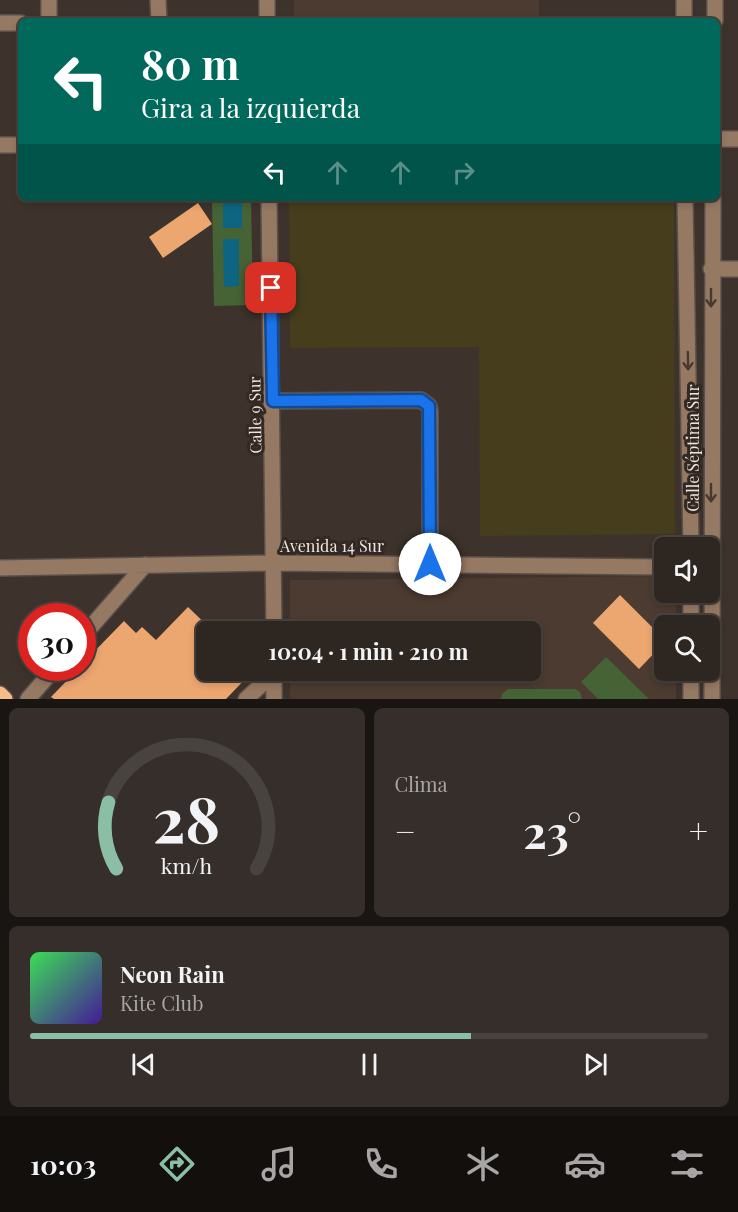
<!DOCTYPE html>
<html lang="es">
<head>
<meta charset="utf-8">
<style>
  :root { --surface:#2e2621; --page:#362e2a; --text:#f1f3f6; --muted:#a7a5a5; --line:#49433f; --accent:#8abfa5 }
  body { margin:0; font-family:"Playfair Display",serif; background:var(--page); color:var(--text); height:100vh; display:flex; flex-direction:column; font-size:22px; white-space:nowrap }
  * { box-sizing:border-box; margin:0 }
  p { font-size:20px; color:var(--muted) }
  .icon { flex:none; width:33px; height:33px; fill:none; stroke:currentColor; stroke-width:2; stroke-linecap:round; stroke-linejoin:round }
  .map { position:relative; height:699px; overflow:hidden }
  .details { display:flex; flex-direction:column; gap:9px; padding:9px; background:#191512; flex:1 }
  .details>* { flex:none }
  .guide { position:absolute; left:18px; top:18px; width:702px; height:183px; border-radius:9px; box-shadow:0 3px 9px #0003,0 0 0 2px var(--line); background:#00695c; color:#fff; overflow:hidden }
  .tools { position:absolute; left:654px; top:537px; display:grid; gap:12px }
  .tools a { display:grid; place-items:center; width:66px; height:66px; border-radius:9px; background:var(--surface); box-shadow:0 3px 9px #0003,0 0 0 2px var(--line); font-size:30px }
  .speed { position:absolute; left:18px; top:603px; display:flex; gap:12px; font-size:30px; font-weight:700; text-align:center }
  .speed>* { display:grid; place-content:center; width:78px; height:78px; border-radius:50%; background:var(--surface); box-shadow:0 3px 9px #0003,0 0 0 2px var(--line); line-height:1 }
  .speed .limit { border:9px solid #d22; background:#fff; color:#111 }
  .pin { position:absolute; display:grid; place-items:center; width:51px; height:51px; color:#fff; margin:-26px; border-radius:12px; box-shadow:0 3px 9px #0006 }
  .me { position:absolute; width:66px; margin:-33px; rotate:0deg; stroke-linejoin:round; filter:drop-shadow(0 0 4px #0008) }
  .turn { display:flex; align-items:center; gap:21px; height:126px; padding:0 24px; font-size:27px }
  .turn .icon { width:78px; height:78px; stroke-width:2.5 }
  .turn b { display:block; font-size:42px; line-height:51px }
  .lanes { display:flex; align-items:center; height:57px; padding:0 24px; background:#0003; justify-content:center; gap:30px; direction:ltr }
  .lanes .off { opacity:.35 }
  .big { font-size:45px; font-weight:700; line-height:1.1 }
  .details .widget { flex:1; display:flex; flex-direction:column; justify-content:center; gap:9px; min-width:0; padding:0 21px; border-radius:9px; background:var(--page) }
  .details .dial { align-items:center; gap:0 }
  .dial svg { height:156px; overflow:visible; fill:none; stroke:var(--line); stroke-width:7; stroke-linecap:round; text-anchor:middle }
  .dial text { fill:var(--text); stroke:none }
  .song { display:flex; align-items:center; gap:18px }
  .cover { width:72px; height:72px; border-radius:9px; background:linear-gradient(135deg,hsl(130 70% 55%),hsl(260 70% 35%)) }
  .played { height:6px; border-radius:3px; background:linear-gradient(90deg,var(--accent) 65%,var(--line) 65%) }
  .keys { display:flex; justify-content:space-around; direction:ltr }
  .heat { display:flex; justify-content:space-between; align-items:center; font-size:33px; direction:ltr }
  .details .tiles { flex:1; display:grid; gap:9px; grid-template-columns:1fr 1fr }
  .widget:last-child { grid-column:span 2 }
  .trip { position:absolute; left:196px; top:621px; width:345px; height:60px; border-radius:9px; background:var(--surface); box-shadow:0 3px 9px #0003,0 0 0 2px var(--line); font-weight:700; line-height:60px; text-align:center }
  .tabs { display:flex; height:96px; justify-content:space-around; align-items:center; background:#120f0d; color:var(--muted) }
  .tabs .icon { width:42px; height:42px }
  .tabs .on { color:var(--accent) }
  .tabs b { font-size:27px; color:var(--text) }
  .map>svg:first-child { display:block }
  .built { fill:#4b3b30 }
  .green { fill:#466335 }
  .sand { fill:#453d1c }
  .water { fill:#0d6581 }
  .building { fill:#eca670 }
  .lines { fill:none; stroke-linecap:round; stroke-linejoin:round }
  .minor-casing { stroke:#595049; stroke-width:18 }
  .major-casing { stroke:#595049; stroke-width:18 }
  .minor { stroke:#967962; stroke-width:15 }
  .major { stroke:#f7bc8c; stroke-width:15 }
  .oneway { stroke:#47392f }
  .route-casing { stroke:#114b97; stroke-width:15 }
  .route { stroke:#1a73e8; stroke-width:10 }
  .labels { text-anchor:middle; stroke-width:6; stroke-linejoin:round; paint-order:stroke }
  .street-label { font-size:16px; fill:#ece6e1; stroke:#332922 }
</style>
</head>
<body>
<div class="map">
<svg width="738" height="699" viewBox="0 0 738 699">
  <rect width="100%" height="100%" fill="#3d332c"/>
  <path class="built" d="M294,0H539V21H294Z
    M664,576V592L676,593V625L664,626V670L676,671V699H290V671L531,670V632L290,631V580Z"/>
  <path class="green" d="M212,198H251L253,305L214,306Z
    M606,657L649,699H598L581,682Z
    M508,689H575L580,692L582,699H501L502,694Z"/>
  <path class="sand" d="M289,198H674L675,534L480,536L479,347L290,348Z"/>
  <path class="water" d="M223,198H242V228H223Z
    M223,239H239V286L224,287Z"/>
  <path class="building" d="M198,203L212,224L163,258L149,237Z
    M620,595L664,639V643L639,669L593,623Z
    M188,607L214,632H207V670H254L226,699H54L51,697L79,668H82V664L124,621L136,633L142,627L156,640Z"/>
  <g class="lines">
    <g class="minor-casing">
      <path id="minor" d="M49,0V21
        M158,0L159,21
        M267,0V21
        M684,21V0
        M715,21V0
        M0,23H21
        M717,139H738
        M0,145H21
        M269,198L274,632
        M685,198L691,548
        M711,269H738
        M273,401L421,400L429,406L430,411V564
        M0,568L274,563L664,567
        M691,626V592
        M82,637L145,565
        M274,670V699
        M28,699L55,668
        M246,699L274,673
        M691,699V670
        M712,699L713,198"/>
    </g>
    <g class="major-casing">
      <path id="major" d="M0,694L5,699"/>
    </g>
    <use href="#minor" class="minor"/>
    <use href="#major" class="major"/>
  </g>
  <defs><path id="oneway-shaft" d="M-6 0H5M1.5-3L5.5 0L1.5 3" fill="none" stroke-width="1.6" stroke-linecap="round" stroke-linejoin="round" transform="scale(1.5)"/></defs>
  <g class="oneway">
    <use href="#oneway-shaft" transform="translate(711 298) rotate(90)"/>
    <use href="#oneway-shaft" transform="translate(688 361) rotate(89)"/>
    <use href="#oneway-shaft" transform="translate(711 493) rotate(90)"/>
  </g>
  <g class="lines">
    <g class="route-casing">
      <path id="route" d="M271,288L273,401L421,400L429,406L430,564"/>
    </g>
    <use href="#route" class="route"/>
  </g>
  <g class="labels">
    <g class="street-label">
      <text transform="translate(255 415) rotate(-91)" y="6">Calle 9 Sur</text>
      <text transform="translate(693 448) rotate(-90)" y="6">Calle Séptima Sur</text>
      <text x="332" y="552">Avenida 14 Sur</text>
    </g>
  </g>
</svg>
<div class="tools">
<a><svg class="icon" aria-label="sound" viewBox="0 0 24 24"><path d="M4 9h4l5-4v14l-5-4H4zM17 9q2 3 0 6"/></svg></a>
<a><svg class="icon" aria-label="search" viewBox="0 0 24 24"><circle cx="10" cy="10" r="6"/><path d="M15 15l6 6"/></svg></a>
</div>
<div class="speed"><div class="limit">30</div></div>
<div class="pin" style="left:271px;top:288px;background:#d93025"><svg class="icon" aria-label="arrive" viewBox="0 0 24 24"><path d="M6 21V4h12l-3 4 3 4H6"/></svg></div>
<svg class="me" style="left:430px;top:564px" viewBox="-20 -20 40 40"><circle r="19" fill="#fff"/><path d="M0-13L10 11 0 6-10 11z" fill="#1a73e8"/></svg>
<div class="trip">10:04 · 1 min · 210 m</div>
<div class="guide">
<div class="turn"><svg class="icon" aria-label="left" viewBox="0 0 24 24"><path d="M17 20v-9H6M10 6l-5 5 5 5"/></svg><div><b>80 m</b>Gira a la izquierda</div></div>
<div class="lanes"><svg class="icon" aria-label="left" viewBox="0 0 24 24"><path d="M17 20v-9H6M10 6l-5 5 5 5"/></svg><svg class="icon off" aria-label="ahead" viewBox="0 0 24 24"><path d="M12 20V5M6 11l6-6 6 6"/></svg><svg class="icon off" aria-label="ahead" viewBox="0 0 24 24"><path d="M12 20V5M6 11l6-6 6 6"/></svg><svg class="icon off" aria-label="right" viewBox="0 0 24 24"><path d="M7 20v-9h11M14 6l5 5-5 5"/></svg></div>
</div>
</div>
<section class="details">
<div class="tiles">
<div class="widget dial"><svg viewBox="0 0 100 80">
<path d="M14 69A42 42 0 1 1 86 69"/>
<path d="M14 69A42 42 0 0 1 10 35" stroke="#8abfa5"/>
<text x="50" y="56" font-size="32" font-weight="700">28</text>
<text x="50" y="72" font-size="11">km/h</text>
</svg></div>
<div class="widget"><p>Clima</p>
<div class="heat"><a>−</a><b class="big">23°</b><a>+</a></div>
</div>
<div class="widget">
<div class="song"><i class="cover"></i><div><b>Neon Rain</b><p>Kite Club</p></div></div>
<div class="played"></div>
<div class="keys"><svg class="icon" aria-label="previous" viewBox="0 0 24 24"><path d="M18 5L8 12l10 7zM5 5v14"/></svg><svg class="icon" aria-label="pause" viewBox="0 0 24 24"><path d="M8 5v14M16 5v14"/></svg><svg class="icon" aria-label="next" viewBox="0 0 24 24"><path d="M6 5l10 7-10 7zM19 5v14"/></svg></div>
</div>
</div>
</section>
<nav class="tabs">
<b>10:03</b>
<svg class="icon on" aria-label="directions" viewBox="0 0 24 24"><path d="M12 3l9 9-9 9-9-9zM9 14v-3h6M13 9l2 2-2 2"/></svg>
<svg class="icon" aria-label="music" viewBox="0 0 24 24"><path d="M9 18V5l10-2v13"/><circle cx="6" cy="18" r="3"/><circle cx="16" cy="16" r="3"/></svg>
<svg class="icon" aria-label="phone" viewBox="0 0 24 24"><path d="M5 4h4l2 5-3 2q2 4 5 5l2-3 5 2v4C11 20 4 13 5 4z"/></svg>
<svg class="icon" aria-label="climate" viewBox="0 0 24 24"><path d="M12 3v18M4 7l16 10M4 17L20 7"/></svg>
<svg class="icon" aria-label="car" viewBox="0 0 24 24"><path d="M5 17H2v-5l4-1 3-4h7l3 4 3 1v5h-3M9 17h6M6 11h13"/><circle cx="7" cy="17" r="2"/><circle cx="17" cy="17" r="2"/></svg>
<svg class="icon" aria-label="filters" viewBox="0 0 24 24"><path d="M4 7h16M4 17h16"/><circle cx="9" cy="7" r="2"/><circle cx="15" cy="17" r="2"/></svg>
</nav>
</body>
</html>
